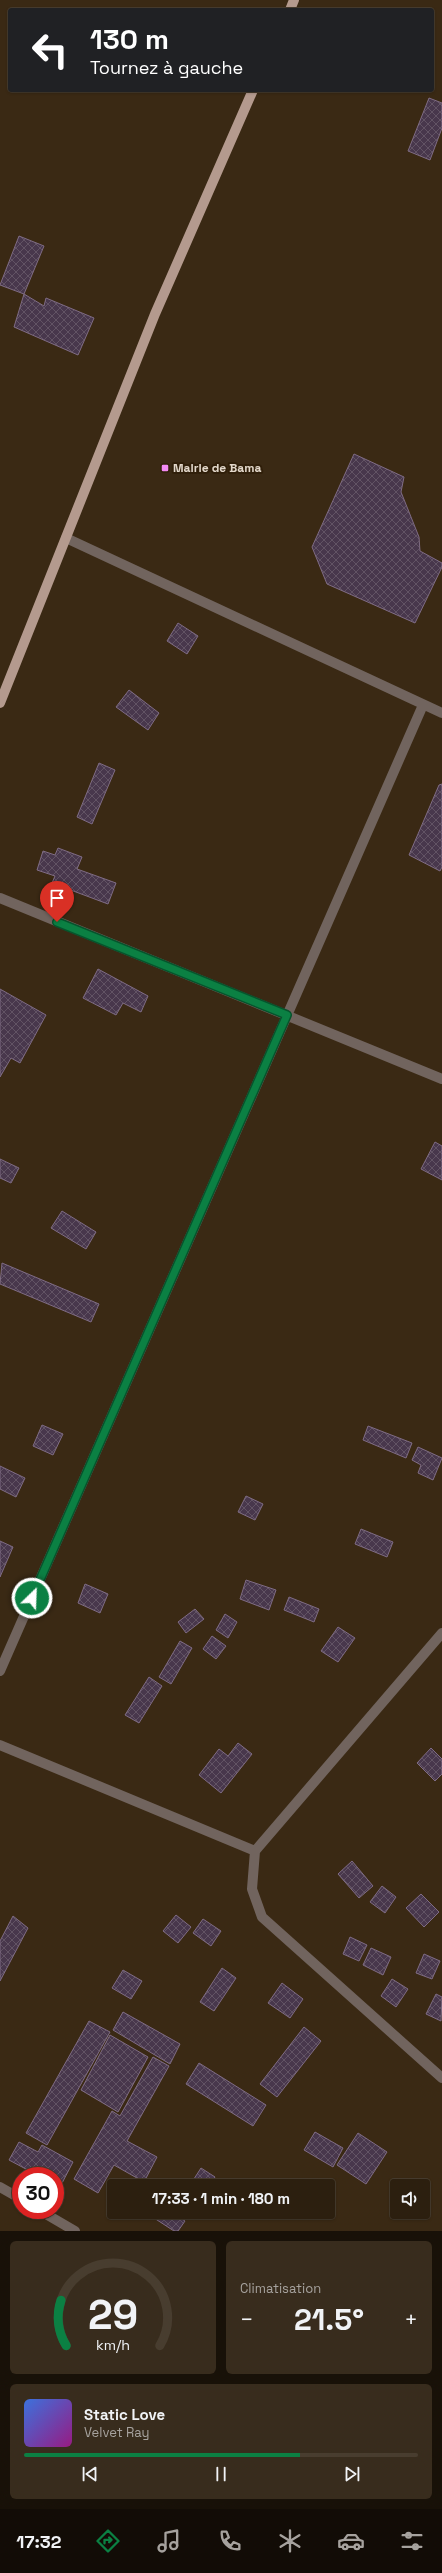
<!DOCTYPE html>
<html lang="fr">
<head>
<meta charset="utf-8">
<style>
  :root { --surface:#2c1f0f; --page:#382c1d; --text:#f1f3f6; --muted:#a6a29e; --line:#483d2f; --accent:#0b8043 }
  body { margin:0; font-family:"Space Grotesk",sans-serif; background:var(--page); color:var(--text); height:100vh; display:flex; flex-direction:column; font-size:15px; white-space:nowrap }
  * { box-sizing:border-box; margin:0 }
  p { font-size:13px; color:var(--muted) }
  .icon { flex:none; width:22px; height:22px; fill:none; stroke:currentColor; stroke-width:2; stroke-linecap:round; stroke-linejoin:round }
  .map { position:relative; height:2231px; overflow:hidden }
  .side { display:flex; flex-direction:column; gap:10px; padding:10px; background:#181108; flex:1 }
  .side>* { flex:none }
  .hud { position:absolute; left:8px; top:8px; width:426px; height:84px; border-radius:4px; box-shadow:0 1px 3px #0004,0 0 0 1px var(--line); background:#202124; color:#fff; overflow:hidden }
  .fabs { position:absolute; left:390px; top:2179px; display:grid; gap:8px }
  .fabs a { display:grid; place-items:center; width:40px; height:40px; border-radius:4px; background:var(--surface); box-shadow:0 1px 3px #0004,0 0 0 1px var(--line); font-size:20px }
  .speed { position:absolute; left:12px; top:2167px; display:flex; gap:8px; font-size:20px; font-weight:700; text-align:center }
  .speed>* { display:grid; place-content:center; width:52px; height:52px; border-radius:50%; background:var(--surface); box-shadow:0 1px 3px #0004,0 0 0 1px var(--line); line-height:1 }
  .speed .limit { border:6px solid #d22; background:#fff; color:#111 }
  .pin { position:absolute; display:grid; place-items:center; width:34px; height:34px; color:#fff; margin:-41px -17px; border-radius:50% 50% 50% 0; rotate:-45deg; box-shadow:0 0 4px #0007 }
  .pin .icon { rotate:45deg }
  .me { position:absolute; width:44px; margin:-22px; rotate:24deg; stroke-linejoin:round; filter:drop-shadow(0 0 3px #0008) }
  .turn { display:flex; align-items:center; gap:14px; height:84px; padding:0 16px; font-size:18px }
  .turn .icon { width:52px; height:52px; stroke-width:2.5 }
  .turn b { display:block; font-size:28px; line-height:34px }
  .big { font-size:30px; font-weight:600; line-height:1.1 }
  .side .widget { flex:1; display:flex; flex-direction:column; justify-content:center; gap:6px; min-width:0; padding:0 14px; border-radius:6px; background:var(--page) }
  .side .dial { align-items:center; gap:0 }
  .dial svg { height:104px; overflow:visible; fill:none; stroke:var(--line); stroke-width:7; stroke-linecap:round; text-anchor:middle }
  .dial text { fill:var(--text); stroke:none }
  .song { display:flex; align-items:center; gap:12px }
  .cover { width:48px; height:48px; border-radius:6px; background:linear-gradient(135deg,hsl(220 70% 55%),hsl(310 70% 35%)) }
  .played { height:4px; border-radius:2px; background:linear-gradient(90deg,var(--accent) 70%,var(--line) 70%) }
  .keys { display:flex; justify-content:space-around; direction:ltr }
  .heat { display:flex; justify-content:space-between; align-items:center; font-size:22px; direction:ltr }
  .side .tiles { flex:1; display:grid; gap:10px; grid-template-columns:1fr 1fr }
  .widget:last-child { grid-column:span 2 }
  .trip { position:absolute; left:107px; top:2179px; width:228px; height:40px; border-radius:4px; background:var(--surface); box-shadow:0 1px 3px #0004,0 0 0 1px var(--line); font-weight:600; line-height:40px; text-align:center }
  .dock { display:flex; height:64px; justify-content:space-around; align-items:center; background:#120c06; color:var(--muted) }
  .dock .icon { width:28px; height:28px }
  .dock .selected { color:var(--accent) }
  .dock b { font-size:18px; color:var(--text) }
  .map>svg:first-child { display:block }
  .building { fill:url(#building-cross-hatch); stroke:#7f6c84 }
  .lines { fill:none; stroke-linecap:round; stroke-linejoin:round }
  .minor { stroke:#71645e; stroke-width:10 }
  .major { stroke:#b49a8e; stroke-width:10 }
  .route-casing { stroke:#07532c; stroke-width:10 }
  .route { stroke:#0b8043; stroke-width:7 }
  .poi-dot { fill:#f28af3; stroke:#301f0a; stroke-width:1.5 }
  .labels { text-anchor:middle; stroke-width:4; stroke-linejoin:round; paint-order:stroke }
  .poi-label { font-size:12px; font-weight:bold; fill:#e3d8cb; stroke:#301f0a; text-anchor:start }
</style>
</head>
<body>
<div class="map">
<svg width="442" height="2231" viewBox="0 0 442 2231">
  <defs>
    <pattern id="building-cross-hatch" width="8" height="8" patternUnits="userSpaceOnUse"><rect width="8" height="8" fill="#48374c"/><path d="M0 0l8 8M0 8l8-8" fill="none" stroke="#625364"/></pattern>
  </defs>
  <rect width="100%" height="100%" fill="#3a2914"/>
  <path class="building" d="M429,98L442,103V128L430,160L408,151Z
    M19,236L44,246L24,294L0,285Z
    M24,294L44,306L46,298L94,318L78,355L14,327Z
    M354,454L404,477L401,492L419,537L420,551L442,563V567L415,623L327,584L312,547Z
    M178,623L198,636L187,654L167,641Z
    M129,690L159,713L148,730L116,707Z
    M99,763L115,770L92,824L77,817Z
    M442,784V867L440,871L409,855L439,785Z
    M58,848L82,857L77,869L116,883L108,904L52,883L55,876L37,870L43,851L55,855Z
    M98,969L148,996L141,1012L123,1003L116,1015L83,998Z
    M0,989L46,1015L20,1063L11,1058L0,1077Z
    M435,1142L442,1146V1180L421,1169Z
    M0,1159L19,1168L11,1183L0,1178Z
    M62,1211L96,1232L86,1249L51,1228Z
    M2,1263L99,1304L91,1322L0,1284Z
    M42,1425L63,1434L53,1455L33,1446Z
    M368,1426L412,1443L406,1458L363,1440Z
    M418,1447L442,1458L433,1480L418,1473L421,1465L412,1460Z
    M0,1466L25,1478L16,1497L0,1489Z
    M246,1496L263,1504L255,1520L238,1512Z
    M361,1529L393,1542L387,1557L355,1544Z
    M0,1541L13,1547L0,1577Z
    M246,1580L276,1590L269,1610L240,1599Z
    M85,1584L108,1594L100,1613L78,1603Z
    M289,1597L319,1609L314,1622L284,1610Z
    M195,1609L204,1619L186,1633L178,1622Z
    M225,1614L237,1622L228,1638L216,1630Z
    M338,1627L355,1638L338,1662L321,1651Z
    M212,1636L226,1646L216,1659L203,1649Z
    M180,1641L192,1648L171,1684L159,1677Z
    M149,1677L162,1686L139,1723L125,1715Z
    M238,1743L252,1754L221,1793L199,1775L219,1749L228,1756Z
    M431,1748L442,1759V1774L435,1781L417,1763Z
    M352,1861L373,1886L359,1898L338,1874Z
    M382,1886L396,1897L385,1913L370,1902Z
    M421,1894L439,1912L424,1927L406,1908Z
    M176,1915L191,1927L178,1943L163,1931Z
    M13,1916L28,1928L0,1981V1941Z
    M203,1919L221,1931L211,1946L193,1933Z
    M350,1937L367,1945L359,1961L343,1954Z
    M371,1948L391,1957L383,1975L363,1965Z
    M424,1954L440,1961L432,1979L416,1973Z
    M222,1968L236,1978L214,2011L200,2002Z
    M123,1970L142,1981L131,1999L112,1988Z
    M392,1979L408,1989L396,2007L381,1996Z
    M282,1983L303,1999L290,2018L268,2003Z
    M436,1994L442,1997L441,2021L426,2014Z
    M123,2012L180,2044L170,2064L113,2030Z
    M89,2021L110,2032L47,2145L26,2133Z
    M304,2027L321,2041L277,2097L260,2084Z
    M110,2035L148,2057L118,2112L81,2090Z
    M153,2057L169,2066L127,2141L157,2157L144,2182L114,2165L98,2193L74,2179L112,2111L120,2116Z
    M199,2063L266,2105L253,2126L186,2084Z
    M315,2132L343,2148L333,2167L304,2150Z
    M358,2133L387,2152L366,2184L337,2165Z
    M19,2142L38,2152L42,2145L73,2162L60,2187L55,2184V2176H39L9,2160Z
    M201,2168L215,2177L209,2186H199L192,2182Z
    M158,2212H171L185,2221L178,2231H174L154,2218Z"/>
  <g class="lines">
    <path class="minor" d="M66,538L442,713
      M0,898L442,1079
      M442,1633L255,1851L252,1889L262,1917L442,2078
      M0,1671L423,705
      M0,1745L255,1851
      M0,2187L21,2199
      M39,2210L75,2231"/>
    <path class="major" d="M290,10L294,0
      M0,703L155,314L253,90"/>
  </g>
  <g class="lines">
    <g class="route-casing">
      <path id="route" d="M32,1598L287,1015L57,922"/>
    </g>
    <use href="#route" class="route"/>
  </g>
  <rect class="poi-dot" x="161" y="464" width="8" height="8" rx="2"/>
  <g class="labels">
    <g class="poi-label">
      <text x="173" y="472">Mairie de Bama</text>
    </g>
  </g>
</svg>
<div class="fabs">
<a><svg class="icon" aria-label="sound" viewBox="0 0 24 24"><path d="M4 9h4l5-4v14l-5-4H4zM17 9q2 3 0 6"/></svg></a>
</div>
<div class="speed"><div class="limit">30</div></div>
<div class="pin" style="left:57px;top:922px;background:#d93025"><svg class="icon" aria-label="arrive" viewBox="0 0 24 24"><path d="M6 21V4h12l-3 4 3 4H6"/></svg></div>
<svg class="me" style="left:32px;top:1598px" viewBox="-20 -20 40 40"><circle r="17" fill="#0b8043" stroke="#fff" stroke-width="3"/><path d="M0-11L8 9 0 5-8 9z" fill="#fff"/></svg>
<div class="trip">17:33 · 1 min · 180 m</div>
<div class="hud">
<div class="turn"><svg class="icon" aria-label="left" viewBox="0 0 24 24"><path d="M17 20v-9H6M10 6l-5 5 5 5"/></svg><div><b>130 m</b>Tournez à gauche</div></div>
</div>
</div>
<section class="side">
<div class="tiles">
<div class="widget dial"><svg viewBox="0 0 100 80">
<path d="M14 69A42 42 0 1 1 86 69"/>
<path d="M14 69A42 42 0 0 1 10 34" stroke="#0b8043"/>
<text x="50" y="56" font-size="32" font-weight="700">29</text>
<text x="50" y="72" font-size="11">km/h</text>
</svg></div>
<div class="widget"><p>Climatisation</p>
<div class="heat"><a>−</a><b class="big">21.5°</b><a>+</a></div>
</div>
<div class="widget">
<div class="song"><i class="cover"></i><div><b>Static Love</b><p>Velvet Ray</p></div></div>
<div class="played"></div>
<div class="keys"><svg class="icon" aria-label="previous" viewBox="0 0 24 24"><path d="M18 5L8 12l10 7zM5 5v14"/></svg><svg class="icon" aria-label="pause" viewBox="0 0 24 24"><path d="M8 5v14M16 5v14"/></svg><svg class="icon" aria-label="next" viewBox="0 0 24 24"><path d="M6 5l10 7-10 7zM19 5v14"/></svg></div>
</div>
</div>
</section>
<nav class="dock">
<b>17:32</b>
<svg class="icon selected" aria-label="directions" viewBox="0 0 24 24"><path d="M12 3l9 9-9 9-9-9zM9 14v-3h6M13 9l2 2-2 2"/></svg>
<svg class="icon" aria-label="music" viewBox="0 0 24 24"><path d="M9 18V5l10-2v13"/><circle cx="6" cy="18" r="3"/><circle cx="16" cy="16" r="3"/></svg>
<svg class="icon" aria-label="phone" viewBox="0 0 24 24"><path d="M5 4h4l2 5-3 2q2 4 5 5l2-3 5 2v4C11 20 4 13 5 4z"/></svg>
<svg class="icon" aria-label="climate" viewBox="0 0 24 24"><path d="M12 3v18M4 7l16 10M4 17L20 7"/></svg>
<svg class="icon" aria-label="car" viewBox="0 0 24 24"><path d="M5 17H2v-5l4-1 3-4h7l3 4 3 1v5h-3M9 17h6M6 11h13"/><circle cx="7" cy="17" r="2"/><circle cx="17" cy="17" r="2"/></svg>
<svg class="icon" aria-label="filters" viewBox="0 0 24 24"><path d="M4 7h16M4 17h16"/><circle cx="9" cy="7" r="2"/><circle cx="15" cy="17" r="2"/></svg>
</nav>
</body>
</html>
